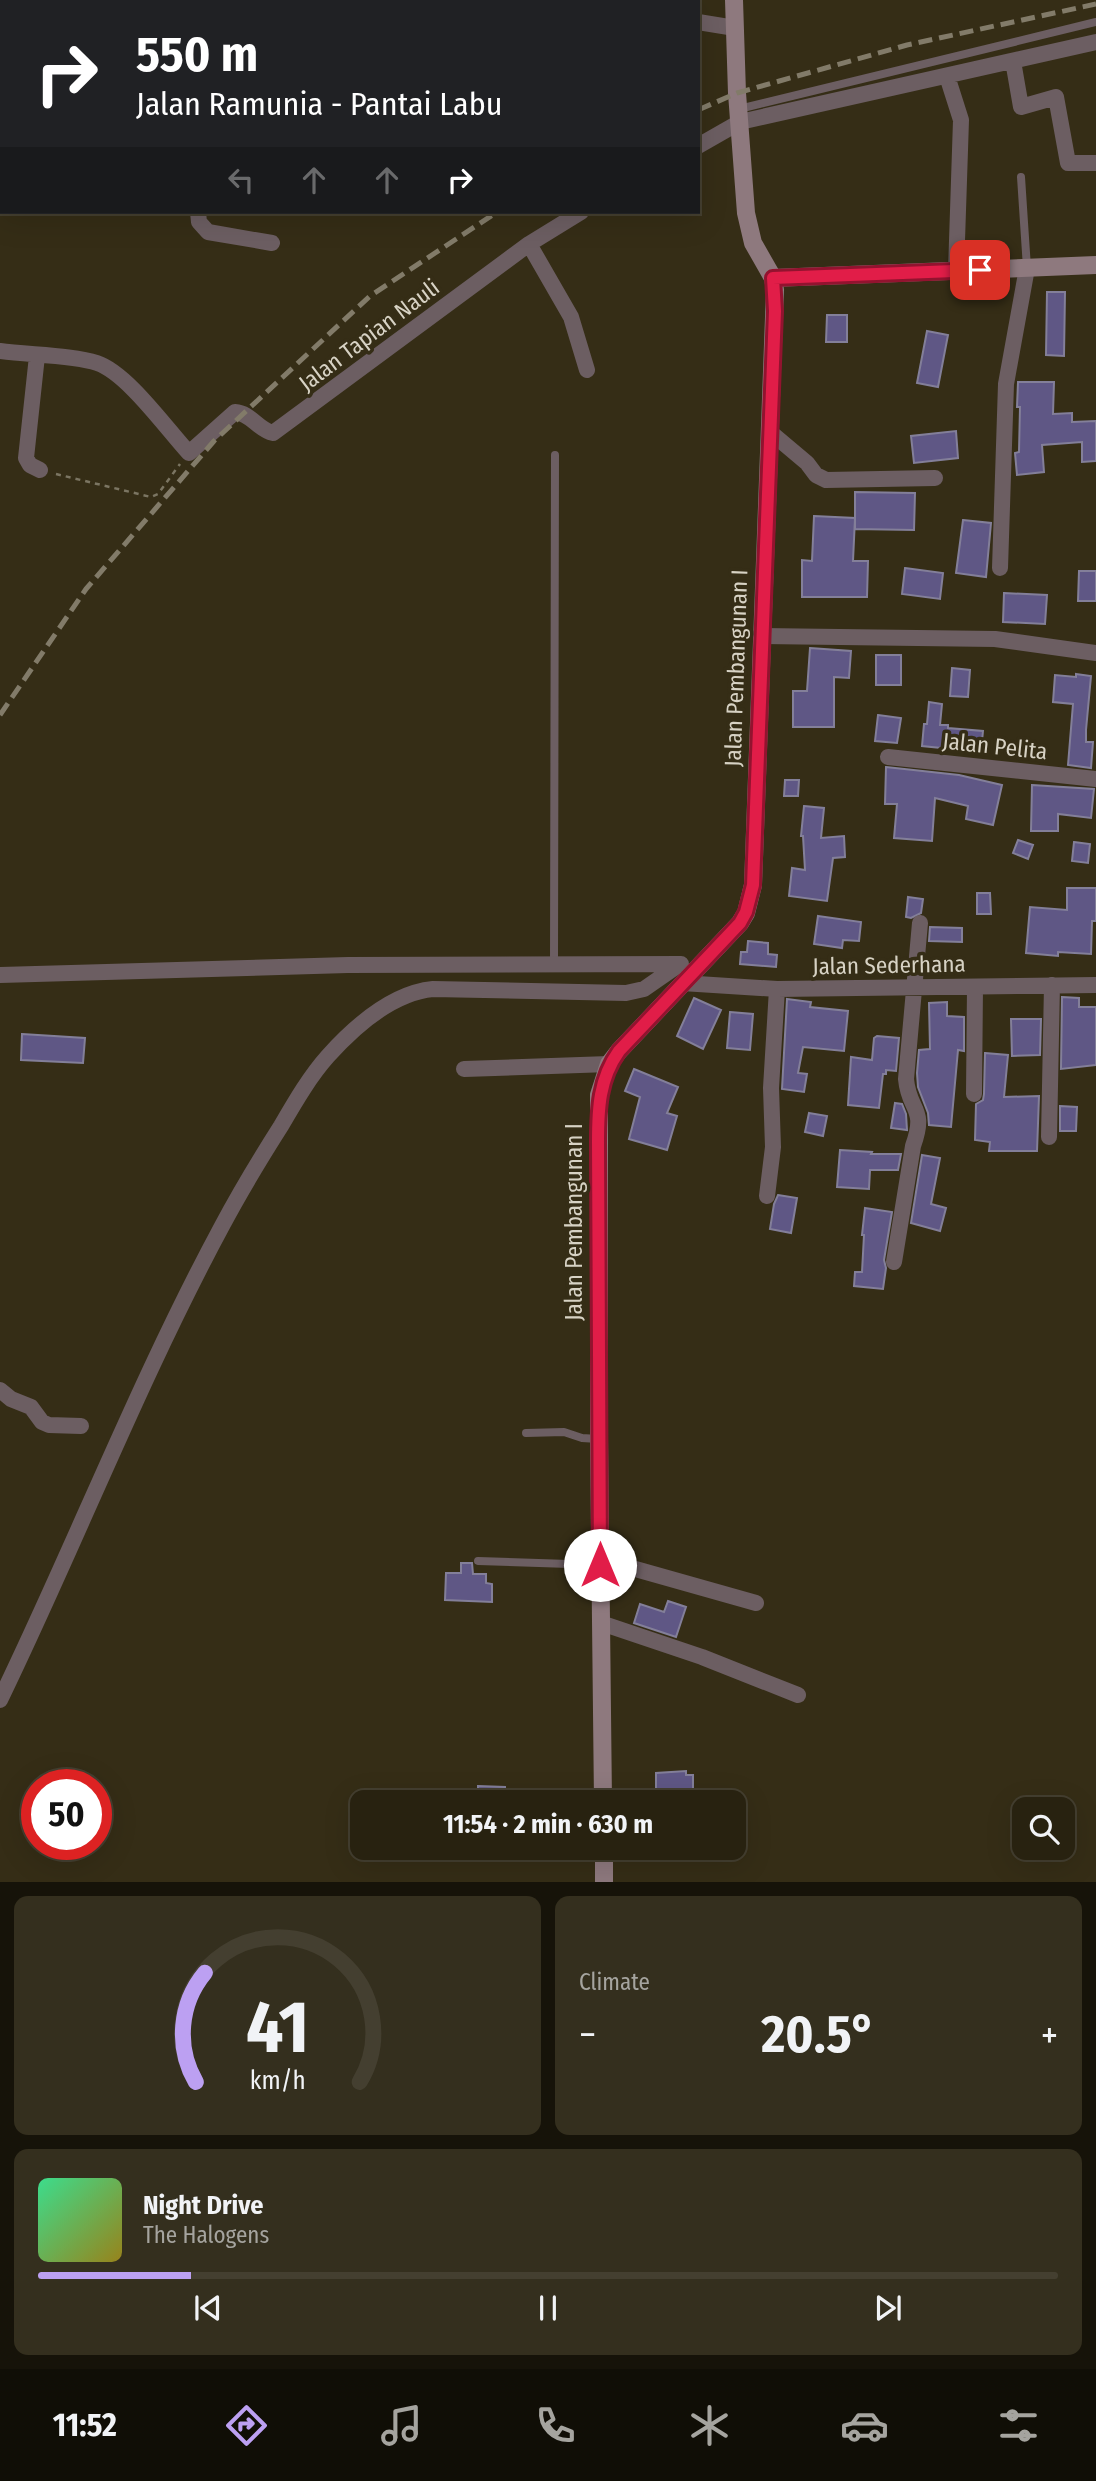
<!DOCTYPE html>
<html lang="en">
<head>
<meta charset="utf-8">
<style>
  :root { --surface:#282210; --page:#342f1e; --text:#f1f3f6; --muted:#a5a49f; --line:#443f30; --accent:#bca0f2 }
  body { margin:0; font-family:"Fira Sans Condensed",sans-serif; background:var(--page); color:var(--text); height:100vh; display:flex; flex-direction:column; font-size:26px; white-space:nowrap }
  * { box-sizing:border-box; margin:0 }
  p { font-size:23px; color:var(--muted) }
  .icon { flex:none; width:38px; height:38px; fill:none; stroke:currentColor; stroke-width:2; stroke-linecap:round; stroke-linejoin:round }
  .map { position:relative; height:1882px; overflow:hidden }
  .panel { display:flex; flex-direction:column; gap:14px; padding:14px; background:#161309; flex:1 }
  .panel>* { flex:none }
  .banner { position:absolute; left:0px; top:0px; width:700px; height:214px; box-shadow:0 7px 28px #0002,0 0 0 2px var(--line); background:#202124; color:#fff; overflow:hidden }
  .buttons { position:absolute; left:1012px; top:1797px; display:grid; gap:14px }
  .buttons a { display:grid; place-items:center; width:63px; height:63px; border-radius:14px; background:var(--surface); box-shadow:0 7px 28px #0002,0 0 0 2px var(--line); font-size:35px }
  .speed { position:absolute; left:21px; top:1769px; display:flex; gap:14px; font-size:35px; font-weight:700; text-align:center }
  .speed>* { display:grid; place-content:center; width:91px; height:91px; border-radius:50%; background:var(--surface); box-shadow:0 7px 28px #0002,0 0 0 2px var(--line); line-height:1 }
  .speed .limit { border:10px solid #d22; background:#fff; color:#111 }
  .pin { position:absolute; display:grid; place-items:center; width:60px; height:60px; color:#fff; margin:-30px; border-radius:14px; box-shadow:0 4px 10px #0006 }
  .me { position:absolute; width:77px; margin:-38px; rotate:0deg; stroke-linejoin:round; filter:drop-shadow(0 0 5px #0008) }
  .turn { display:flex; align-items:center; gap:24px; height:147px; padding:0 21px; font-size:32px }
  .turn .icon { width:91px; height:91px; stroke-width:2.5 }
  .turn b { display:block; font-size:49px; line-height:60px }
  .lanes { display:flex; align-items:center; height:66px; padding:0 21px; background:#0003; justify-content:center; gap:35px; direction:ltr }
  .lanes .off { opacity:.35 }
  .big { font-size:52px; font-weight:700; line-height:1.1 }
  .panel .tile { flex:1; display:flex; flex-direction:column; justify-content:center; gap:10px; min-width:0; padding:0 24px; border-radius:14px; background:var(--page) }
  .panel .dial { align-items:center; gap:0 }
  .dial svg { height:182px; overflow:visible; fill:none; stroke:var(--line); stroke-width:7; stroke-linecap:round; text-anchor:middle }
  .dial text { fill:var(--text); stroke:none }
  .song { display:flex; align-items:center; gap:21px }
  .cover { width:84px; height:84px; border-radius:10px; background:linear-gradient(135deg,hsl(150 70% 55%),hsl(50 70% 35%)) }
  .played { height:7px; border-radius:4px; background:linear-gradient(90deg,var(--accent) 15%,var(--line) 15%) }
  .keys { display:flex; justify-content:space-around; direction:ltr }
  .heat { display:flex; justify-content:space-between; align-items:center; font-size:38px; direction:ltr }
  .panel .tiles { flex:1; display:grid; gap:14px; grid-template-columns:1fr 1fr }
  .tile:last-child { grid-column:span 2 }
  .trip { position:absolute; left:350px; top:1790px; width:396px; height:70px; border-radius:14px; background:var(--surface); box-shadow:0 7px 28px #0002,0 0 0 2px var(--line); font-weight:700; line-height:70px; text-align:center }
  .tab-bar { display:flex; height:112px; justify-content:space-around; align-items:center; background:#100e06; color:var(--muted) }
  .tab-bar .icon { width:49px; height:49px }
  .tab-bar .current { color:var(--accent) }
  .tab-bar b { font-size:32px; color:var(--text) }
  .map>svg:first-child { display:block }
  .building { fill:#5f5785; stroke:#837f99; stroke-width:2 }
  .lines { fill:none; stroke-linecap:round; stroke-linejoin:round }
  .path { stroke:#7b7562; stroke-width:2.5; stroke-dasharray:5 5; stroke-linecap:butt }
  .lane { stroke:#6c5e62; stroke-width:8 }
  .street { stroke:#6c5e62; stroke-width:16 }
  .secondary { stroke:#8e797e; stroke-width:18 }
  .rail { stroke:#827b69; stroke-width:5; stroke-dasharray:14 7; stroke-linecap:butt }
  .route-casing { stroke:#92132f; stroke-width:18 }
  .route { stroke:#e11d48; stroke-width:12 }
  .labels { text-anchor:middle; stroke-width:7; stroke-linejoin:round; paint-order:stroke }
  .street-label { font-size:23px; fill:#d7d2c4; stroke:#352d16 }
</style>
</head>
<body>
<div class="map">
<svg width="1096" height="1883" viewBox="0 0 1096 1883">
  <rect width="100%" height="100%" fill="#352d16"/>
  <path class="building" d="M1047,292H1065L1064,356L1046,355Z
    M827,315H847V342H826Z
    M927,331L948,335L938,387L917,383Z
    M1018,382H1054L1053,414L1072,413V422L1096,421V461L1082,462V442L1042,445L1044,472L1017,475L1015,453L1019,452L1020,407H1017Z
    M956,431L958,458L914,463L911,436Z
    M855,492L915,493L914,530L855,529Z
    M814,516L855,518L853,561H868L867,597H802V560L812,561Z
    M963,520L991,523L986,577L956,573Z
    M905,568L943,573L940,599L902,594Z
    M1079,571H1096V601H1078Z
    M1004,593L1047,595L1045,624L1003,622Z
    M810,648L851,651L849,678L834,677V727H793V691H807Z
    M876,655H901V685H876Z
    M952,668L970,670L968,697L950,696Z
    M1076,674L1091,676L1086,730V742H1093L1091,768L1068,765L1073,704L1053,702L1055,675L1076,677Z
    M929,702L942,704L940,725H948V728L983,731L981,752L922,746L924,724H927Z
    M878,715L901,718L897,743L875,741Z
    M886,767L959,775L1002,785L993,825L966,819L968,806L935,798L932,841L894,838L897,804H885Z
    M785,780H799L798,796H784Z
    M1032,785L1094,789L1091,818L1058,814V831H1031Z
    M804,806L824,808L821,838L844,836L845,857L833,858L827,901L789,896L792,868L805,870L803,836H801Z
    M1018,840L1033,845L1028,859L1013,853Z
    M1074,842L1090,844L1088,863L1072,861Z
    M1067,888H1096V921H1092L1091,954L1058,952V956L1026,953L1030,907L1067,910Z
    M977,893H990L991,914H977Z
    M908,897L923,899L921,913L911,918L906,917Z
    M818,916L861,922L859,941L843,940L842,948L814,944Z
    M930,927L962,928V942L929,941Z
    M748,941L768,943V954L777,955L776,967L740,964L741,952H747Z
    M1062,997L1079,998V1007H1096V1065L1061,1069Z
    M694,998L721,1010L703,1049L677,1036Z
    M787,999L811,1002L810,1007L848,1011L844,1051L803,1047L798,1073L807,1074L804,1092L782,1089Z
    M947,1002V1016L964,1017V1051L958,1050L951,1127L929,1125L928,1113L918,1087L917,1073L919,1050L930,1049L929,1003Z
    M730,1012L753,1014L750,1050L727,1048Z
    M1011,1019H1041L1040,1055L1012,1056Z
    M22,1034L85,1038L83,1063L21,1060Z
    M877,1036L899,1038L896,1071L886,1070V1074H883L879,1108L848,1105L851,1057L872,1060L874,1038Z
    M985,1053L1008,1055L1004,1097L1039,1096L1037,1151H989L990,1142L975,1140L976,1104L983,1100L984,1094Z
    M634,1069L678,1087L667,1113L677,1116L667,1150L629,1139L640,1097L625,1091Z
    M895,1103L902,1104L906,1114L907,1130L891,1128Z
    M1060,1106L1077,1107L1076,1131H1060Z
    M809,1113L827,1116L823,1136L805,1132Z
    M840,1150L872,1152L871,1154H901L898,1170H870L869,1189L837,1187Z
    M922,1155L940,1158L931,1204L946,1208L940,1231L911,1223Z
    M778,1195L797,1198L791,1233L770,1229L774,1204Z
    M865,1208L892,1212L884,1260L886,1268L883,1289L854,1286L855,1272H862L864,1235H862Z
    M461,1563H472L473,1574H486V1583L492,1584V1602L445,1600L446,1573H461Z
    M668,1601L686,1607L676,1637L634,1623L640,1604L664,1612Z
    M686,1771V1775H693V1790H688L689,1802H631L630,1790L656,1789V1773Z
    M478,1786L505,1787V1802H478Z"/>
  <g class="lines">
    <path class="path" d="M56,474L151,497L158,494L180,464"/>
    <path class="lane" d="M739,109L1096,22
      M1021,177L1027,268
      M554,965L555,455
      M526,1433L564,1432L582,1438L598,1439
      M478,1561L600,1565"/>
    <path class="street" d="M560,0L571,2
      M212,2V0
      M698,22L735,28
      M1013,61L1021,107L1056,97L1068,163H1096
      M947,76L961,120L956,271
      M698,146L740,122L1096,42
      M198,212L199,222L208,232L272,243
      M529,244L571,317L587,370
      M0,351C27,355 73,355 97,363C127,373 166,428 189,453L235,412C251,413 258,430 273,433L529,244L581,212
      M37,356L26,458L30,465L40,470
      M769,431L807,463L816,475L826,480L935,478
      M1000,568L1006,384L1027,268
      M762,636L995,639L1096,653
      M888,757L1096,779
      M0,975L348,965L681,964
      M682,983L777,989L1096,985
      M464,1069L609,1064
      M974,1094L975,987
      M1049,1137L1052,985
      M767,1196L773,1147L771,1088L777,989
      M894,1262L913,1146C927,1107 909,1112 906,1079L920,923
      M0,1390L11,1399L31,1407L42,1422L49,1425L81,1426
      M600,1559L756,1603
      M601,1623L702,1657L798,1695
      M0,1700C76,1543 139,1380 222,1226C240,1192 260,1159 281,1126C295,1102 310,1076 328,1056C355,1026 392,993 433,989L626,993L644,989L680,964"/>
    <path class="secondary" d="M773,278L1096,265
      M603,1802L599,1439V1095L609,1064L619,1051L740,923L746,913L753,885L775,290L773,278L753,243L746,213L737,93L734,0
      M604,1848V1883"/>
    <path class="rail" d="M698,110L737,93L907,45L1096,4
      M0,715L86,589L214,441L370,296L497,212"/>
  </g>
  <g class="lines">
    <g class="route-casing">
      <path id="route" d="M600,1565L598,1142C598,1109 599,1079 619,1051L740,923L746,912L753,885L775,311L773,278L980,270"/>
    </g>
    <use href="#route" class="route"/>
  </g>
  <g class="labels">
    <g class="street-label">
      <text transform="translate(369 335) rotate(-37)" y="8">Jalan Tapian Nauli</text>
      <text transform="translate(736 668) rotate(-88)" y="8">Jalan Pembangunan I</text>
      <text transform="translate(995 746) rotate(6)" y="8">Jalan Pelita</text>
      <text transform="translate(889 965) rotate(-1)" y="8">Jalan Sederhana</text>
      <text transform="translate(574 1222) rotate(-90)" y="8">Jalan Pembangunan I</text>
    </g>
  </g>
</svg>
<div class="buttons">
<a><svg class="icon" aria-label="search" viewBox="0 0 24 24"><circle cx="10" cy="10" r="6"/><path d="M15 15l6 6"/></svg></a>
</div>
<div class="speed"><div class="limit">50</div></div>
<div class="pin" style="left:980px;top:270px;background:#d93025"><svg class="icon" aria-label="arrive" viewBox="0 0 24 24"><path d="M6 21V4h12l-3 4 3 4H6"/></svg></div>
<svg class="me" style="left:600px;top:1565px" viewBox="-20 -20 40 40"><circle r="19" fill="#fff"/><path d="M0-13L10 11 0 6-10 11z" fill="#e11d48"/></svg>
<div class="trip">11:54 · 2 min · 630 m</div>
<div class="banner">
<div class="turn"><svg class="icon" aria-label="right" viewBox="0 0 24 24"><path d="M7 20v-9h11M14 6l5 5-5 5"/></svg><div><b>550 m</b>Jalan Ramunia - Pantai Labu</div></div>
<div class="lanes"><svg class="icon off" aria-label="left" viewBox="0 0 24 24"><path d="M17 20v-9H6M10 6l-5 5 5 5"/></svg><svg class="icon off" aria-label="ahead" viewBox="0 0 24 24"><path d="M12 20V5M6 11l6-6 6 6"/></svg><svg class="icon off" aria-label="ahead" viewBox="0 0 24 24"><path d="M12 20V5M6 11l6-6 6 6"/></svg><svg class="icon" aria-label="right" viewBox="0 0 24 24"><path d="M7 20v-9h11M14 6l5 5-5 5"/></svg></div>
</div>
</div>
<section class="panel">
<div class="tiles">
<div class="tile dial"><svg viewBox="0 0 100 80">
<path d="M14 69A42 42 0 1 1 86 69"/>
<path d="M14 69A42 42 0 0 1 18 21" stroke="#bca0f2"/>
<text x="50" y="56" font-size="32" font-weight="700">41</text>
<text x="50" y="72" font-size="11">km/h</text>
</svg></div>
<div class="tile"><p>Climate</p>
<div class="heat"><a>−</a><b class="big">20.5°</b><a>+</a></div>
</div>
<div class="tile">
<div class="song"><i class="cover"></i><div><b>Night Drive</b><p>The Halogens</p></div></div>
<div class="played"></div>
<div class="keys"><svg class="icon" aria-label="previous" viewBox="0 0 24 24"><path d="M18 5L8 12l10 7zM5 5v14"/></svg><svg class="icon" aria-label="pause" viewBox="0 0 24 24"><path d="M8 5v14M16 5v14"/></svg><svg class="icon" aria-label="next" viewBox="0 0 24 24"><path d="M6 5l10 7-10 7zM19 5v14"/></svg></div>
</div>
</div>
</section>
<nav class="tab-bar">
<b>11:52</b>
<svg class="icon current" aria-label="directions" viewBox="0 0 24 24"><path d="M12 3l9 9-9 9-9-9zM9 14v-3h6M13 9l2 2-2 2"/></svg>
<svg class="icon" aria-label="music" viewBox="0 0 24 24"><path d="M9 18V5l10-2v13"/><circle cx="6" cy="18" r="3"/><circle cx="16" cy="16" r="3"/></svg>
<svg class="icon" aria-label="phone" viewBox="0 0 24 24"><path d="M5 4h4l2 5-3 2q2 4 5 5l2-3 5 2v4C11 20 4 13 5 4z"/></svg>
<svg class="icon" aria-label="climate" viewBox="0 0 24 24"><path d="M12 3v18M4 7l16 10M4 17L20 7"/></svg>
<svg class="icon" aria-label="car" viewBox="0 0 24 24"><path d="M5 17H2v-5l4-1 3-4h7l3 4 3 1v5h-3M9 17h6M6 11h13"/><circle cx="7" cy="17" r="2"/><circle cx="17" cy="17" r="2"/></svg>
<svg class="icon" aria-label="filters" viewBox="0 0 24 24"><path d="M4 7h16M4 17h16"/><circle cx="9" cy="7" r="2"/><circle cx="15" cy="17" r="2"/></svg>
</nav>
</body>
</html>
